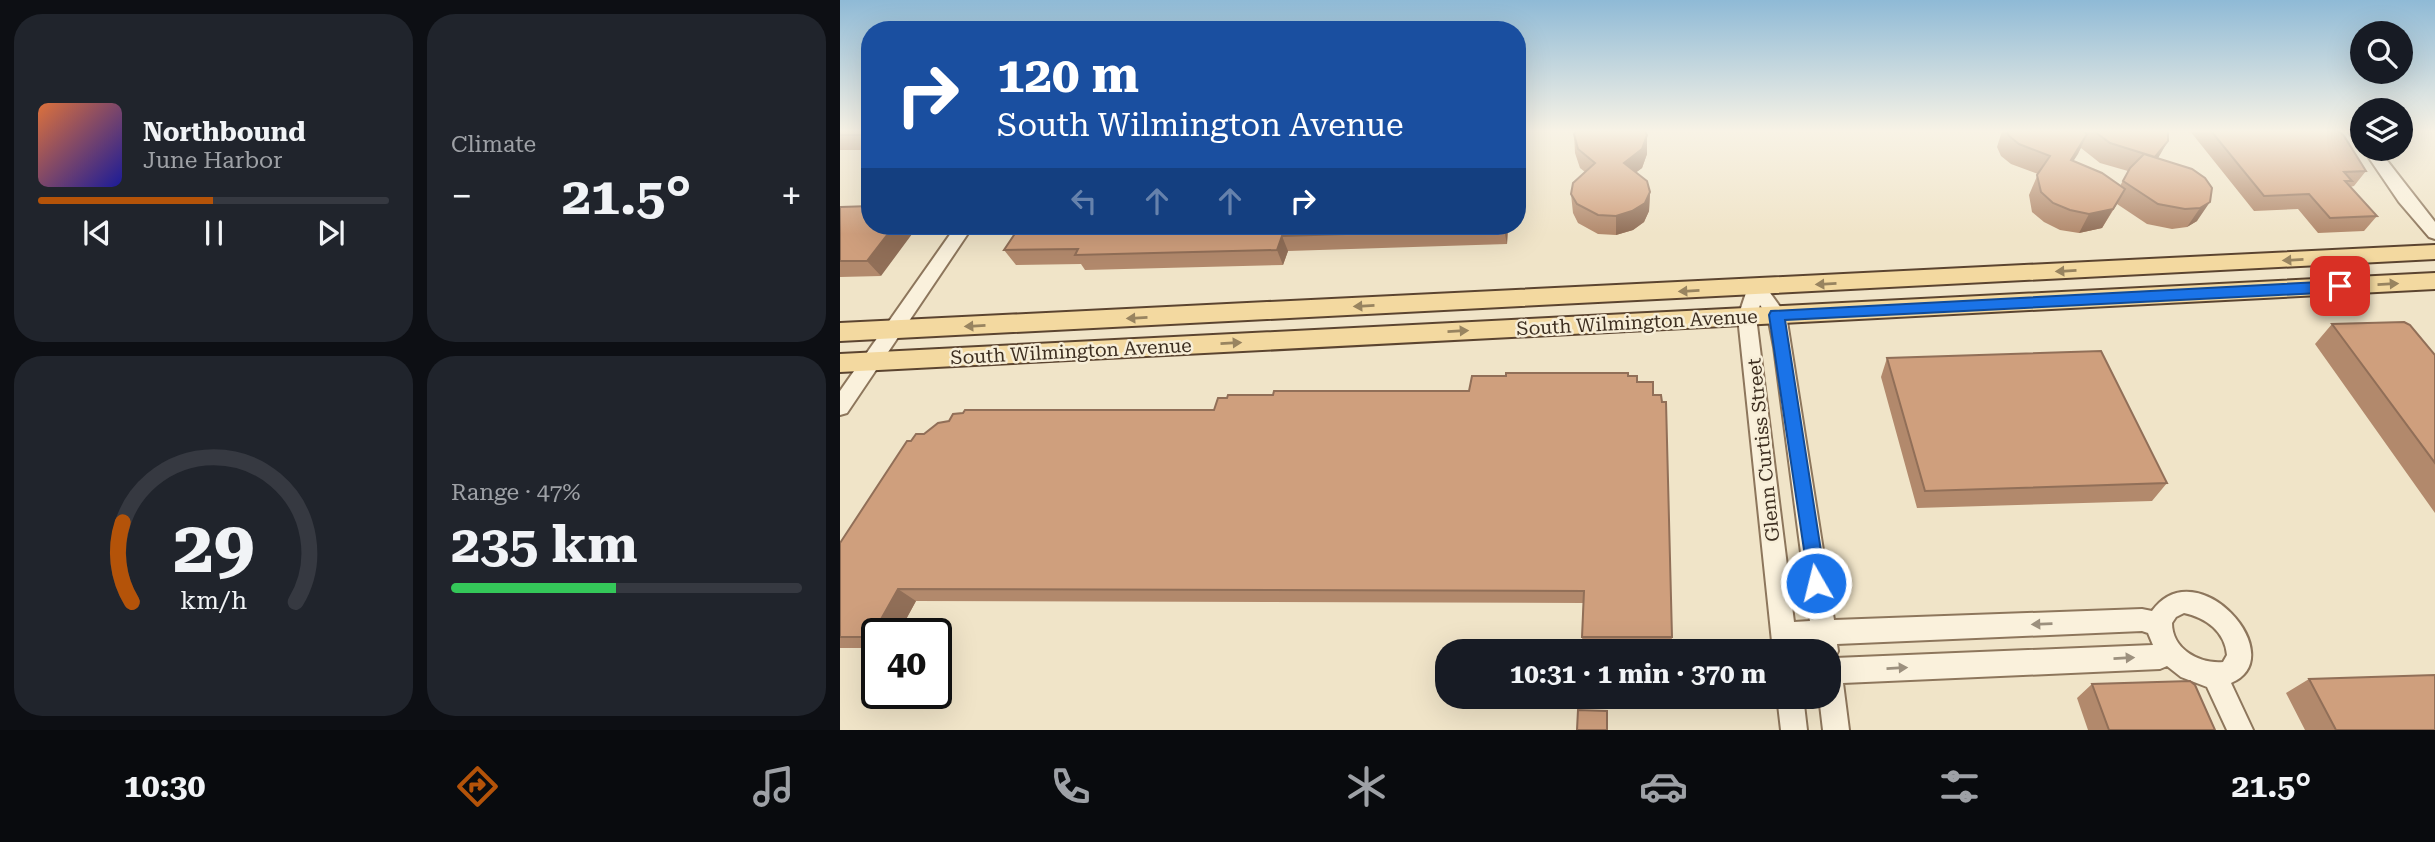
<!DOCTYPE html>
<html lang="en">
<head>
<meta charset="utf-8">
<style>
  :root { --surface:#171b24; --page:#20242c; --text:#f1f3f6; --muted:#9ea1a6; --line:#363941; --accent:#b45309 }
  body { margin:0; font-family:"Roboto Serif",serif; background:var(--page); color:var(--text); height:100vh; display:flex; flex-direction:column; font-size:26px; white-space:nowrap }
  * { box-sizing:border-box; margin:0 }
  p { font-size:23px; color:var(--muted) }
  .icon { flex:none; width:38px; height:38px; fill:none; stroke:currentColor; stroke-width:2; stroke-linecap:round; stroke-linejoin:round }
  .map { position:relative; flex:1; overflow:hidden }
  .side { display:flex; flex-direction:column; gap:14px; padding:14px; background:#0d0f14; width:840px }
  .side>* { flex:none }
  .hud { position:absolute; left:21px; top:21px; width:665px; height:214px; border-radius:28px; box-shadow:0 7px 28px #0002; background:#1a4fa0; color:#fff; overflow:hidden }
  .tools { position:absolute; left:1510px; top:21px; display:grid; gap:14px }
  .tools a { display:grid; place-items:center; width:63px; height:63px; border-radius:50%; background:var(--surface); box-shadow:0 7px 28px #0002; font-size:35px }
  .speed { position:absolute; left:21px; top:618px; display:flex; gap:14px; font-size:35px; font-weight:700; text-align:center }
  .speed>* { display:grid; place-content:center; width:91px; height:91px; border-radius:50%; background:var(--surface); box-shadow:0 7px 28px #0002; line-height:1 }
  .speed .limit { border:4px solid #111; border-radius:10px; background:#fff; color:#111 }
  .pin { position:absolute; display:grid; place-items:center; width:60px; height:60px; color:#fff; margin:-30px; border-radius:14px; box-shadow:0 4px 10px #0006 }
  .me { position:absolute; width:77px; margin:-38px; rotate:352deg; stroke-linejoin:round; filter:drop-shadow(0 0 5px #0008) }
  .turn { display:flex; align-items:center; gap:24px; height:147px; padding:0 21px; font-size:32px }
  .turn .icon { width:91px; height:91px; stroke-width:2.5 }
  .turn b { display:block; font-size:49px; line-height:60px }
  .lanes { display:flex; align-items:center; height:66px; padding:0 21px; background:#0003; justify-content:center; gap:35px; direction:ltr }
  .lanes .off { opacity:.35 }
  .big { font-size:52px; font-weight:700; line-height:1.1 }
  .side .widget { flex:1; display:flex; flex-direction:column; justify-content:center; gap:10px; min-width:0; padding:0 24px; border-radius:28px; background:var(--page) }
  .side .dial { align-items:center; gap:0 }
  .dial svg { height:182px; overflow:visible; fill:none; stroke:var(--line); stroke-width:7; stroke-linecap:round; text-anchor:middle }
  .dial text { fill:var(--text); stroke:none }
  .song { display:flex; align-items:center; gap:21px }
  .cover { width:84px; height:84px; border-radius:10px; background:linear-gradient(135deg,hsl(20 70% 55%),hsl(240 70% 35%)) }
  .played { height:7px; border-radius:4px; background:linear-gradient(90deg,var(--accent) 50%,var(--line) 50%) }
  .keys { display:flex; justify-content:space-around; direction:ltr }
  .heat { display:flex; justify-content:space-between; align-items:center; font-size:38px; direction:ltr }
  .charge { height:10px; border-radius:5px; background:linear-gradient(90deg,#34c759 47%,var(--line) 0) }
  .side .tiles { flex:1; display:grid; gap:14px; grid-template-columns:repeat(2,1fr) }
  .trip { position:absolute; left:595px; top:639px; width:406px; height:70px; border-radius:28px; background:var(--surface); box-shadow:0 7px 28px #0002; font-weight:700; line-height:70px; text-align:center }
  .tabs { display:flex; height:112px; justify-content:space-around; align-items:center; background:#090b0e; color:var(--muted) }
  .tabs .icon { width:49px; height:49px }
  .tabs .active { color:var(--accent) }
  .tabs b { font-size:32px; color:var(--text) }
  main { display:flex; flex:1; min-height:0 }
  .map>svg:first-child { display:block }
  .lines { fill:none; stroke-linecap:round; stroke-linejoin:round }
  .minor-casing { stroke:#8d765c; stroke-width:4 }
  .major-casing { stroke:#5b4430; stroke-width:4 }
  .minor { fill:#faf1dc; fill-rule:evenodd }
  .major { fill:#f3d9a0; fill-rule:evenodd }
  .wall { fill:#b2896c; fill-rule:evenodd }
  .shaded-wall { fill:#916f58 }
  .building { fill:#cf9f7d; stroke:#916f58; stroke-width:2 }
  .oneway { fill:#988460 }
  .oneway2 { fill:#9c907e }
  .route { fill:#1a73e8; stroke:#114b97; stroke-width:2 }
  .labels { text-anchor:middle; stroke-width:5; stroke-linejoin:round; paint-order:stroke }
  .street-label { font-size:19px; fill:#3d2e20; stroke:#f7eed8 }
</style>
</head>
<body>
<main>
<section class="side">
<div class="tiles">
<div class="widget">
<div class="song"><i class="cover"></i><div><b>Northbound</b><p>June Harbor</p></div></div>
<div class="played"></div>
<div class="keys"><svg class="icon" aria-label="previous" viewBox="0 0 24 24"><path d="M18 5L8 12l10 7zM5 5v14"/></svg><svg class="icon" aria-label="pause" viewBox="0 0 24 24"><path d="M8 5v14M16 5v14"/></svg><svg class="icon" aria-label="next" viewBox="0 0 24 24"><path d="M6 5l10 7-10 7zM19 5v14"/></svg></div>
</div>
<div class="widget"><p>Climate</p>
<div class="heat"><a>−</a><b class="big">21.5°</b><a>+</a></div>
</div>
<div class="widget dial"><svg viewBox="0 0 100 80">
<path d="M14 69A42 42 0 1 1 86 69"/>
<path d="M14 69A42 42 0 0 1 10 34" stroke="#b45309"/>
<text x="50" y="56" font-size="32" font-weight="700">29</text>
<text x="50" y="72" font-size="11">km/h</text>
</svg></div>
<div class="widget"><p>Range · 47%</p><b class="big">235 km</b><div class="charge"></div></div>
</div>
</section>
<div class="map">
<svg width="1595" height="730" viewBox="0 0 1595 730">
  <rect width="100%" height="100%" fill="#f0e4c8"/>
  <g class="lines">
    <g class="minor-casing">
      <path id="minor" d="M1508,131H1522V144L1517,143Z
        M1523,149H1538L1595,222V239L1589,237L1559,202Z
        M116,226H133L7,413L0,415V391Z
        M917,281L923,283L946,315L994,620L1302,609L1312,611C1357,548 1453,657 1391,683L1413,730H1387L1367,687L1341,677L1327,666L1320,669L1003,683L1009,730H983L979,696H989V651H974L973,644L957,645V651H933L898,317L908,287L911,283ZM920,305L928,316L934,347L970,621L954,622L916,317ZM1344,613C1367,618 1385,632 1387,655L1383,662C1359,664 1332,649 1332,623L1336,617ZM1302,631L1308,633L1313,645L995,658L998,651L997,644Z
        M937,696H963L967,730H941Z"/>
    </g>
    <g class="major-casing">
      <path id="major" d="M1595,245V259L0,341V323Z
        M1595,273V289L0,372V354Z"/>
    </g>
    <use href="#minor" class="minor"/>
    <use href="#major" class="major"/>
  </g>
  <path class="wall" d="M0,131H30V150H0Z
    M1162,131H1328L1318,158L1365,178L1357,221L1347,227L1332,229L1307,224L1277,204L1262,228L1239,233L1220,230L1204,222L1192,212L1189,195L1198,174L1171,164L1161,156L1157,147ZM1241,148L1260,163L1288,171L1280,186L1233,161Z
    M1350,131H1499L1526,171L1514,186L1510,187L1537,216L1524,231L1478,233L1458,209L1414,211Z
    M734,134L807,135V154L802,168L796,172L810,192L809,211L804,222L793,230L776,235L758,234L738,223L733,213L731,194L745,172L740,168L735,153Z
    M0,207L41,276L0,277Z
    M180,226H668L667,244L448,251L443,265L245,270L241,264L176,265L164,250Z
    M1492,324L1595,355V513L1475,344Z
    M1047,358L1327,483L1312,501L1077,508L1041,377Z
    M788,376L813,395L832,637L831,649L743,648L742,637L743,603L76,601L58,634H37V648H0V543L71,441L84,434L374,410L629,391Z
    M1469,679L1595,730H1465L1446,693Z
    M1252,684L1375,730H1248L1237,698Z"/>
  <path class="shaded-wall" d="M1247,134L1238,154L1221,180L1231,160Z
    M807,135V154L802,168L785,181L784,163Z
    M1328,141L1317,160L1315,157Z
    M1285,189L1262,228L1239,233L1249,214Z
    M810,192L809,211L804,222L793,230L776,235V216Z
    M1370,202L1357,221L1347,227L1360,208Z
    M54,226H78L41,276L27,261Z
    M665,226H668L667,244L664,229Z
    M442,236L448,251L443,265L437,250Z
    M58,589L76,601L58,634H37V641L31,637Z"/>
  <path class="building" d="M0,131H30V135H0Z
    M736,131H805L807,135L802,149L784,163L807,181L810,192L805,203L792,211L776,216L758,215L737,204L731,194L733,183L755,163L738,149L734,134Z
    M1167,131H1243L1247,134L1231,160L1262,173L1285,189L1273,209L1249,214L1230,210L1213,203L1201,192L1197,175L1210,156L1179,144L1169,136Z
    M1254,131H1328V141L1315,157L1270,143Z
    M1371,131H1499L1504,136L1526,171L1504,172L1512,181H1505L1537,216L1490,218L1469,194L1424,196Z
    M1304,154L1352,169L1365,178L1372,188L1370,202L1360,208L1345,209L1318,204L1283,181L1290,168Z
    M30,206V226H54L27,261H0V207Z
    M180,226H665L664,229L442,236L437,250L235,255L238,249L164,250Z
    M1564,322L1570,325L1595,355V463L1492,324Z
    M1261,351L1327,483L1085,491L1047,358Z
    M666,373H788V376H797V382H813V395H821L822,402H826L832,637H742L744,591L58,589L31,637H0V543L67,441H71L76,434H84L98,423L109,421L113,414L123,413L125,410H374L378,398H387L388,395H433L434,391H629L632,376H666Z
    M1595,675V730H1496L1469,679Z
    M1350,681L1355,685L1375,730H1269L1252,684Z
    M738,710L767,711V730H737Z"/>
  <defs><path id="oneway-solid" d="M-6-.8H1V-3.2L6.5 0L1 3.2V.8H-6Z" transform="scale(1.75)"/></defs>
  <g class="oneway">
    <use href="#oneway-solid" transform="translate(1453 260) rotate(177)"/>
    <use href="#oneway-solid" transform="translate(1226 271) rotate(177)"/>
    <use href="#oneway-solid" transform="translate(986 284) rotate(177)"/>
    <use href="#oneway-solid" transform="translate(1548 284) rotate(-3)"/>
    <use href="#oneway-solid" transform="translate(849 291) rotate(177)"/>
    <use href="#oneway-solid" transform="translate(524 306) rotate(177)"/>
    <use href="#oneway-solid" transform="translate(297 318) rotate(177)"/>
    <use href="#oneway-solid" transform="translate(135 326) rotate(177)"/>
    <use href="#oneway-solid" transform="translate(618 331) rotate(-3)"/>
    <use href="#oneway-solid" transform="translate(391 343) rotate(-3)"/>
  </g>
  <g class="oneway2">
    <use href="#oneway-solid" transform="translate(1202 624) rotate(178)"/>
    <use href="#oneway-solid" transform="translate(1284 658) rotate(-3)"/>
    <use href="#oneway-solid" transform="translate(1057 668) rotate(-3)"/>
  </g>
  <linearGradient id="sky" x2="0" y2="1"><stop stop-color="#8fbad6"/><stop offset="0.56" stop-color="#f8f3e6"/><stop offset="1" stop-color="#f8f3e6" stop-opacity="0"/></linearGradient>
  <rect width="1595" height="234" fill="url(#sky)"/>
  <path class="route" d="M1500,281L1508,286L1500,292L945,320L986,583L983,590L976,592L970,590L929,315L931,311Z"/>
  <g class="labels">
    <g class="street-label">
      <text transform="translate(797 322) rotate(-3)" y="7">South Wilmington Avenue</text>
      <text transform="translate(231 351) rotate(-3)" y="7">South Wilmington Avenue</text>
      <text transform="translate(923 450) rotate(-96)" y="7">Glenn Curtiss Street</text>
    </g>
  </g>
</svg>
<div class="tools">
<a><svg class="icon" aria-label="search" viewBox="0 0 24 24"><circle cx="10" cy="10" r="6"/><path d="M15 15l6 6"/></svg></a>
<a><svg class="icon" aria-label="layers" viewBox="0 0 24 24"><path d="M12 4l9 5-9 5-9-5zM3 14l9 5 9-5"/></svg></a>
</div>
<div class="speed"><div class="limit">40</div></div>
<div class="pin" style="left:1500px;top:286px;background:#d93025"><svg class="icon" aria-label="arrive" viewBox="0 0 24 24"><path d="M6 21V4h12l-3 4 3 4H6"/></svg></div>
<svg class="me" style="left:976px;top:583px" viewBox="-20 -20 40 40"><circle r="17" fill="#1a73e8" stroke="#fff" stroke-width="3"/><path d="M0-11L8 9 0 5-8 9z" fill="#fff"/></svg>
<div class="trip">10:31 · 1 min · 370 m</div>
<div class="hud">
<div class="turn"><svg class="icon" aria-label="right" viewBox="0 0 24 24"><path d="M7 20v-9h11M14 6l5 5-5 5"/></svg><div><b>120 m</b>South Wilmington Avenue</div></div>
<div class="lanes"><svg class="icon off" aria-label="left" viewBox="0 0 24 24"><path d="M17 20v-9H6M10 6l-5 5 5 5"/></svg><svg class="icon off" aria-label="ahead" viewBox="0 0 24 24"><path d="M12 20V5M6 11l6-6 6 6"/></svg><svg class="icon off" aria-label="ahead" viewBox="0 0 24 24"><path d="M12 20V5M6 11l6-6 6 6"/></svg><svg class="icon" aria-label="right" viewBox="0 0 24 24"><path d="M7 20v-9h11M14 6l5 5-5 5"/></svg></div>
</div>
</div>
</main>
<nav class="tabs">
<b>10:30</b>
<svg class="icon active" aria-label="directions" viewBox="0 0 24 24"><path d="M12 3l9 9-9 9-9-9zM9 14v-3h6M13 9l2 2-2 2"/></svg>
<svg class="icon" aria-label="music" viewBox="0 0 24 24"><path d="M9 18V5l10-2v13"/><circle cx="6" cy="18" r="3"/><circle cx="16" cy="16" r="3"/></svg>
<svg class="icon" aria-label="phone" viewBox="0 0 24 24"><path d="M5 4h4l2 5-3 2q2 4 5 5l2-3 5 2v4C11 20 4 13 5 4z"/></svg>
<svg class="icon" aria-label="climate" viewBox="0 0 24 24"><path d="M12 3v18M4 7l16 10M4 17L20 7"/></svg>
<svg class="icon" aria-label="car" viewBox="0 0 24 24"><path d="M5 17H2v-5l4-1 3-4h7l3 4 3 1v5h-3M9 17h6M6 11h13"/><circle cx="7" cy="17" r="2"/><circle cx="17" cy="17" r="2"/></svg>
<svg class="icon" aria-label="filters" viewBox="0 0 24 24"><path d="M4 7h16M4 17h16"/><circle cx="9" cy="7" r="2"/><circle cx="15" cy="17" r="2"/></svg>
<b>21.5°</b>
</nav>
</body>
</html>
